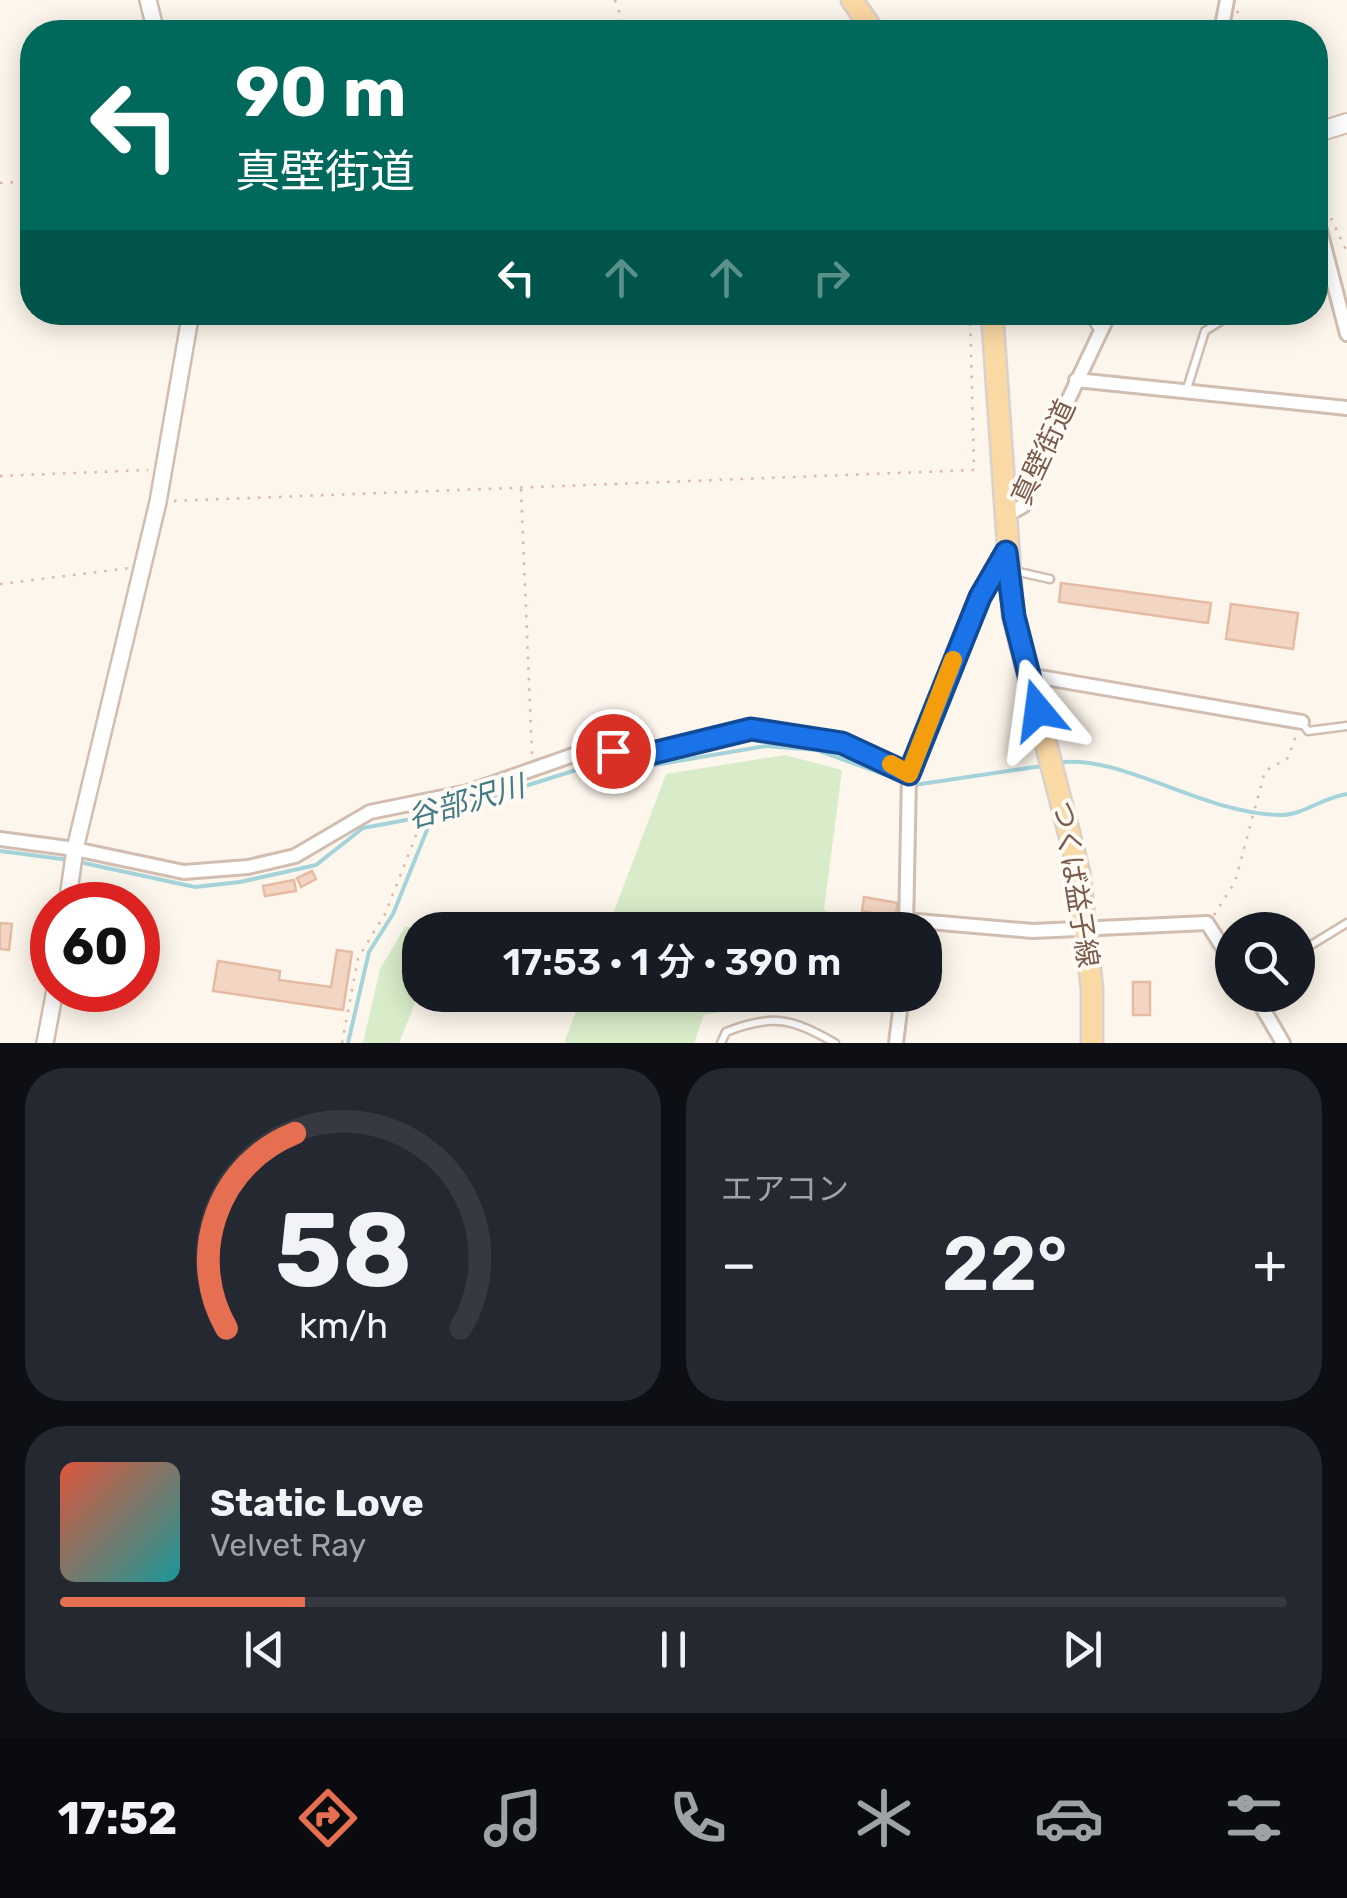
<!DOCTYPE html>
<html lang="ja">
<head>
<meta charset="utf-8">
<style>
  :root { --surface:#171b24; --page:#242831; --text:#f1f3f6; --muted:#9ea1a6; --line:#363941; --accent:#e76f51 }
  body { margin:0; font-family:Rubik,"Noto Sans JP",sans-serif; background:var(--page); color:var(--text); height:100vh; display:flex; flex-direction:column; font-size:38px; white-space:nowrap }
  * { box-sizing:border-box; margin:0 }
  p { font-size:32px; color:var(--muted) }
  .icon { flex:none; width:55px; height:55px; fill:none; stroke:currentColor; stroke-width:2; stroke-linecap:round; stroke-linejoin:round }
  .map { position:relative; height:1043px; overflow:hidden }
  .drawer { display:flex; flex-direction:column; gap:25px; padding:25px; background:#0d0f14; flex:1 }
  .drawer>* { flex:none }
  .guide { position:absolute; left:20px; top:20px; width:1308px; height:305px; border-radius:40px; box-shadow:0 5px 25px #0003; background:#00695c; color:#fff; overflow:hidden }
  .buttons { position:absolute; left:1215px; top:912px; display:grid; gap:20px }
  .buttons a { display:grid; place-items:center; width:100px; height:100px; border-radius:50%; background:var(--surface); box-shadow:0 5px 25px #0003; font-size:50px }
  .speed { position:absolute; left:30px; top:882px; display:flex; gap:20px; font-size:50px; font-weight:700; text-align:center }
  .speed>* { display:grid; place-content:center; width:130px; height:130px; border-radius:50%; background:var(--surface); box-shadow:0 5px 25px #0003; line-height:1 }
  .speed .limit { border:15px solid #d22; background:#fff; color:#111 }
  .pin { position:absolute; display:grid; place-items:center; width:85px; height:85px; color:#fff; margin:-42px; border:5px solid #fff; border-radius:50%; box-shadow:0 2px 10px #0007 }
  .me { position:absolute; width:110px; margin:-55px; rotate:344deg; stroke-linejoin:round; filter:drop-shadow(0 0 8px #0008) }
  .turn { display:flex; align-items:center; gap:35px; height:210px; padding:0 50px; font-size:45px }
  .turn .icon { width:130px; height:130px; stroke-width:2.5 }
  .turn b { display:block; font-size:70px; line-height:85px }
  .lanes { display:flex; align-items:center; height:95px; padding:0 50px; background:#0003; justify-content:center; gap:50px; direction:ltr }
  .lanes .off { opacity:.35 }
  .big { font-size:75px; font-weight:600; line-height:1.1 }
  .drawer .card { flex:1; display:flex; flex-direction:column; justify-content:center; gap:15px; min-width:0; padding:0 35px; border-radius:40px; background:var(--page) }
  .drawer .dial { align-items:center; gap:0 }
  .dial svg { height:260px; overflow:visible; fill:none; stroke:var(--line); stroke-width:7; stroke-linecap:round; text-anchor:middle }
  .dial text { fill:var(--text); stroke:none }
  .song { display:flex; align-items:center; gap:30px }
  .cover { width:120px; height:120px; border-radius:15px; background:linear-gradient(135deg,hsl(10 70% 55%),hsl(180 70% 35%)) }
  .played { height:10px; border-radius:5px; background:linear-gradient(90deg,var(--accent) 20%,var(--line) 20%) }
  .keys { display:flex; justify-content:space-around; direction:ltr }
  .heat { display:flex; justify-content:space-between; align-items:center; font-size:55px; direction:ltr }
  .drawer .tiles { flex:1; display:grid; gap:25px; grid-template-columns:1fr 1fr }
  .card:last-child { grid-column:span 2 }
  .trip { position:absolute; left:402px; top:912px; width:540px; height:100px; border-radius:40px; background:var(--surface); box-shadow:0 5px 25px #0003; font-weight:600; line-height:100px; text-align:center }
  .tab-bar { display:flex; height:160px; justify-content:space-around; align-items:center; background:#090b0e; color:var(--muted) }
  .tab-bar .icon { width:70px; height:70px }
  .tab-bar .selected { color:var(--accent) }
  .tab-bar b { font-size:45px; color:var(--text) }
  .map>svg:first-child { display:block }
  .green { fill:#d8ecc9 }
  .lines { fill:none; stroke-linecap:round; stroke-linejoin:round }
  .stream { stroke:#a5d3da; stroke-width:4 }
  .building { fill:#f3d5c3; stroke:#e6bba3; stroke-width:2.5 }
  .service-casing { stroke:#d1beb0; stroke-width:11 }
  .minor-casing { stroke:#d1beb0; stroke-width:18 }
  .tertiary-casing { stroke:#d1beb0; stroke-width:20 }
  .secondary-casing { stroke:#d6c0b0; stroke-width:22 }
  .primary-casing { stroke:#dad1cd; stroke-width:25 }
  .path { stroke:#d9b8a5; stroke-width:2.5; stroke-dasharray:2.5 8; stroke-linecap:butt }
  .service { stroke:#fff; stroke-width:6 }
  .minor { stroke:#fff; stroke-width:12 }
  .tertiary { stroke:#fff; stroke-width:15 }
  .secondary { stroke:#fff; stroke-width:18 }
  .primary { stroke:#fbd9a5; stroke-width:20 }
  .route-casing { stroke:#114b97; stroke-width:25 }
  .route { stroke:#1a73e8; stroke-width:18 }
  .slow { stroke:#f59e0b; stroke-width:18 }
  .labels { text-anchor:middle; stroke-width:8; stroke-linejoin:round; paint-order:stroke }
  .street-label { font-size:28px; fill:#7a5c4d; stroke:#fffaf3 }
  .water-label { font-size:30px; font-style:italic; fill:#437c86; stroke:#fffaf3 }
</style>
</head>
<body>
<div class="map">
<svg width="1347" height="1043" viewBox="0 0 1347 1043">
  <rect width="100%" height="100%" fill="#fdf6ec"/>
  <path class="green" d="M785,755L842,770L824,910L862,930H607L666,774Z
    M446,926L420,930V991L399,1043H363L380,969L405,927Z
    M582,995H825L704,1015L694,1043H564Z"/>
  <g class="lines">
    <path class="stream" d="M1056,763C1119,752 1205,815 1281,815C1303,815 1324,797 1347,794
      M914,785L1042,766
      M0,851L70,860
      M79,862L195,887L240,882L316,865L363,828L433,815L589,766L637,768L766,746L817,750L905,782
      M348,1043L369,952L393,914L433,815"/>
  </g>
  <path class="building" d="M1061,583L1211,603L1208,623L1059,602Z
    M1231,604L1298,613L1293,649L1226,639Z
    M312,871L316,879L301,887L297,878Z
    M294,880L296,891L265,896L263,886Z
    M864,897L898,903L895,917L862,911Z
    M0,923L12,924L9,950L0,949Z
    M337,950L352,952L343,1010L213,991L218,961L280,971L279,980L331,987Z
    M1133,982H1150V1015H1133Z"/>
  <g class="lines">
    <g class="service-casing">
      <path id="service" d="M1086,312L1099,331
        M1186,392L1205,331L1235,312
        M1014,571L1050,579
        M1302,723L1308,731L1347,726
        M1298,953L1347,923
        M721,1043L726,1032C774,1013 792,1019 835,1043"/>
    </g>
    <g class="minor-casing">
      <path id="minor" d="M1221,32L1227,0
        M1315,211L1347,334
        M1076,380L1347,408
        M1003,517L1023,506L1042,455L1110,312
        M1028,675L1302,722
        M0,839L75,849L184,872L248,867L295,856L370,812L468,792L582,752L649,754L751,729L842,743L909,774
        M906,920L1033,931L1207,923L1232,962
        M906,930L909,774L980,597L1006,552
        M1255,995L1283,1043
        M896,1043L902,995"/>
    </g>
    <g class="tertiary-casing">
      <path id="tertiary" d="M148,0L156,32
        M67,905L75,849L158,502L191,312
        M45,1043L55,990"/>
    </g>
    <g class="secondary-casing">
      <path id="secondary" d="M1315,133L1347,123"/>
    </g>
    <g class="primary-casing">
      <path id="primary" d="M852,0L874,32
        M992,312L1013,616L1079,872L1092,989V1043"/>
    </g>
    <path class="path" d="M615,0L626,32
      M1237,11L1246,32
      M0,183L32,181
      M1315,185L1323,201
      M1331,218L1347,252
      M0,476L148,470
      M521,489L532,755
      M174,501L974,470L970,312
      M0,584L130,568
      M1214,915L1235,882L1265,771L1288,758L1297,733
      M342,1043L358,958L385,914L417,833V816"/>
    <use href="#service" class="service"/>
    <use href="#minor" class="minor"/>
    <use href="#tertiary" class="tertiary"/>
    <use href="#secondary" class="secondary"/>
    <use href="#primary" class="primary"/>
  </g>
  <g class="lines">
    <g class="route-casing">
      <path id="route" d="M613,751L649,754L751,729L842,743L909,774L980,597L1006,552L1014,616L1038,710"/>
    </g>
    <use href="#route" class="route"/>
    <path class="slow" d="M891,764L909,774L953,660"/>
  </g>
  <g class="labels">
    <g class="street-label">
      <text transform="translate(1043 452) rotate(-65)" y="10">真壁街道</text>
      <text transform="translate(1076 884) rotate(81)" y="10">つくば益子線</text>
    </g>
    <g class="water-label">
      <text transform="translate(466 802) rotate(-16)" y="10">谷部沢川</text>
    </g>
  </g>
</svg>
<div class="buttons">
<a><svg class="icon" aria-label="search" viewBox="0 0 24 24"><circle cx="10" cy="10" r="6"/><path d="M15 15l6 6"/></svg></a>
</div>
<div class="speed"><div class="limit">60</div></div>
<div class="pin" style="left:613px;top:751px;background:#d93025"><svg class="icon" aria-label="arrive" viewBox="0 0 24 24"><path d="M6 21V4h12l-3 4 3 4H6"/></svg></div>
<svg class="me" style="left:1038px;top:710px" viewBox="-20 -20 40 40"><path d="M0-17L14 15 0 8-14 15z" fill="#1a73e8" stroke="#fff" stroke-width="4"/></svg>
<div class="trip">17:53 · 1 分 · 390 m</div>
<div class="guide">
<div class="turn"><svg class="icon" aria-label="left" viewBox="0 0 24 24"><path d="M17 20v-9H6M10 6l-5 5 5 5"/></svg><div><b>90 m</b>真壁街道</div></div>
<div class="lanes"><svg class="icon" aria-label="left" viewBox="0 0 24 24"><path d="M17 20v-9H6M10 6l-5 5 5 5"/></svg><svg class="icon off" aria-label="ahead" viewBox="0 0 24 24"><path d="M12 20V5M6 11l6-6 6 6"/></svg><svg class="icon off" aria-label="ahead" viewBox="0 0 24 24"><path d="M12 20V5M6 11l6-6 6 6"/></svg><svg class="icon off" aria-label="right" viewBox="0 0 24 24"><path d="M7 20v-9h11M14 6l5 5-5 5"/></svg></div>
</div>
</div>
<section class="drawer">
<div class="tiles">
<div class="card dial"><svg viewBox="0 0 100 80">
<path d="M14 69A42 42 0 1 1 86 69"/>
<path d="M14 69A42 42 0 0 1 35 9" stroke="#e76f51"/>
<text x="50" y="56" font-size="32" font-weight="700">58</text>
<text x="50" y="72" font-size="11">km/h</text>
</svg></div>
<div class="card"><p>エアコン</p>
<div class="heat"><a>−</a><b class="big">22°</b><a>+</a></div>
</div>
<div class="card">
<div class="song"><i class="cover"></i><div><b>Static Love</b><p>Velvet Ray</p></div></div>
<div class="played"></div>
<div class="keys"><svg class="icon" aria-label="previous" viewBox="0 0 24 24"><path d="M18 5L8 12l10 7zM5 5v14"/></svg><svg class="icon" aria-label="pause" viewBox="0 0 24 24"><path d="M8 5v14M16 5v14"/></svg><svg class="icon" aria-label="next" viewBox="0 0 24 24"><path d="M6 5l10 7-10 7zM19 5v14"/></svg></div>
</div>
</div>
</section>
<nav class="tab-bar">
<b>17:52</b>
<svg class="icon selected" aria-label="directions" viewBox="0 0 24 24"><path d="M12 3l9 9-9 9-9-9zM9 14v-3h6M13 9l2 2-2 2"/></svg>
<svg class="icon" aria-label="music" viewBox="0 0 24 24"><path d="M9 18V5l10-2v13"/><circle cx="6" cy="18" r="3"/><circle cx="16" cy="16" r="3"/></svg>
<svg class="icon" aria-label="phone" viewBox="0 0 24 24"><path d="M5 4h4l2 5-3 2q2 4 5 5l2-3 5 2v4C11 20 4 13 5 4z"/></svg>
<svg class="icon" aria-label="climate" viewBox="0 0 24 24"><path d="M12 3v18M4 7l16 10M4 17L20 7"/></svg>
<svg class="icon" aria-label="car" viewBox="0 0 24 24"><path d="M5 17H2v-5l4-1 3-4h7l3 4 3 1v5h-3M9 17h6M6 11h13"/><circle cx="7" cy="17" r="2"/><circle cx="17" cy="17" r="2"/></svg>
<svg class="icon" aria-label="filters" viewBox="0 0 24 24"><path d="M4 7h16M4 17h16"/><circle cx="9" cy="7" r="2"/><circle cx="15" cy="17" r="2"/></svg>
</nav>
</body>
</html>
